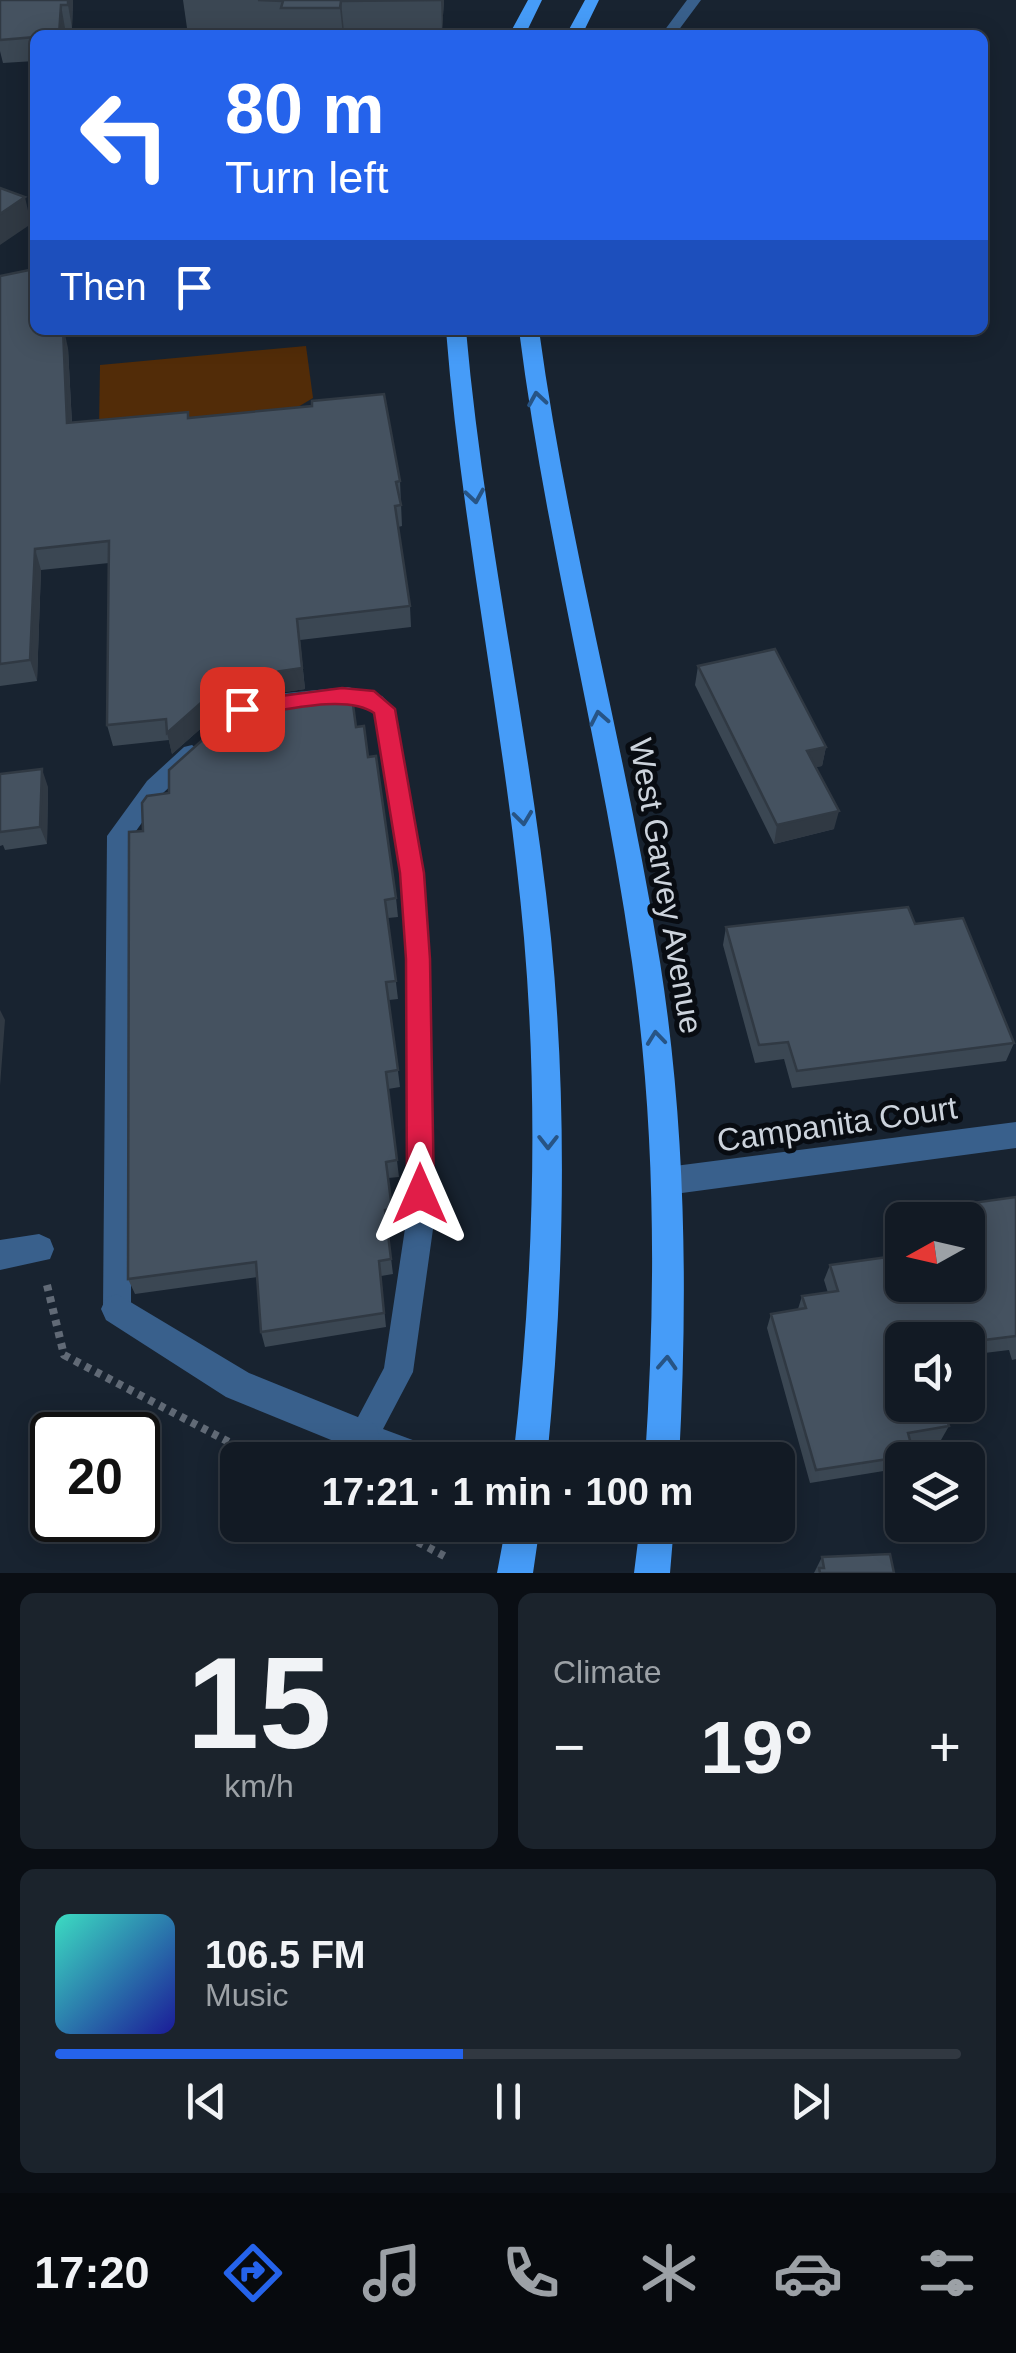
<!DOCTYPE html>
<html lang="en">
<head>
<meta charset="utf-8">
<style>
  :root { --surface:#121a24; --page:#1b232c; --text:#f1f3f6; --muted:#9ca1a6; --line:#313841; --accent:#2563eb }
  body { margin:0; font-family:Arial,sans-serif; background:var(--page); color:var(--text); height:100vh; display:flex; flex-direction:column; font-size:38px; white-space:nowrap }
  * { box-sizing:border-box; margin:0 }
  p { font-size:32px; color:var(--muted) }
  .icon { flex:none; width:55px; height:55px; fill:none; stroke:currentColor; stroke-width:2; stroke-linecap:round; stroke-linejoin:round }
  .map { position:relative; height:1573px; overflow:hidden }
  .drawer { display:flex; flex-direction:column; gap:20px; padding:20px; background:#0a0e14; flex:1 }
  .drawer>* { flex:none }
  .guide { position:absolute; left:30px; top:30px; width:958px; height:305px; border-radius:15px; box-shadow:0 5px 25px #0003,0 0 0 2px var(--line); background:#2563eb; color:#fff; overflow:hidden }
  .needle { width:65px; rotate:262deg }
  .tools { position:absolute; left:885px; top:1202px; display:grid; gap:20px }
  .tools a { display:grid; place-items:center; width:100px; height:100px; border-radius:15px; background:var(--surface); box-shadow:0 5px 25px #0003,0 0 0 2px var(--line); font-size:50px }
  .speed { position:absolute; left:30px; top:1412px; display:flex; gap:20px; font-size:50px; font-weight:700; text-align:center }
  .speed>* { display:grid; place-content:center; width:130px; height:130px; border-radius:50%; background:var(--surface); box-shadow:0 5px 25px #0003,0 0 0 2px var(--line); line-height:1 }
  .speed .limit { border:5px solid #111; border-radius:15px; background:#fff; color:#111 }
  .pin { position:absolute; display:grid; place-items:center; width:85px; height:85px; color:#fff; margin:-42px; border-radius:20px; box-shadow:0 5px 15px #0006 }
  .me { position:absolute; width:110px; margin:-55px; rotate:0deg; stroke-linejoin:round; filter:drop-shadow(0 0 8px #0008) }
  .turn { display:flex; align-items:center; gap:35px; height:210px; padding:0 30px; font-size:45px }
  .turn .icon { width:130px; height:130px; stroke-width:2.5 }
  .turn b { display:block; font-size:70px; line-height:85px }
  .then { display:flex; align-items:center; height:95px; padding:0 30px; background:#0003; gap:20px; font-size:38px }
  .big { font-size:75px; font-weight:700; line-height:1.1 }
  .drawer .widget { flex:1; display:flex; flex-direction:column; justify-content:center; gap:15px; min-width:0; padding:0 35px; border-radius:15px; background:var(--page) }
  .drawer .dial { align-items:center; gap:0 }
  .dial b { font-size:130px; line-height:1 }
  .song { display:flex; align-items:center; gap:30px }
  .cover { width:120px; height:120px; border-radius:15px; background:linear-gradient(135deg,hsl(170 70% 55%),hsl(240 70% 35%)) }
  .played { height:10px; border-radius:5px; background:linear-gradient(90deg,var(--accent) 45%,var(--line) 45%) }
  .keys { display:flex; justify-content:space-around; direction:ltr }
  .heat { display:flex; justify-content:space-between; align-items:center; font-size:55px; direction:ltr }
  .drawer .tiles { flex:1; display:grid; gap:20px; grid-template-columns:1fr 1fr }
  .widget:last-child { grid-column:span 2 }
  .trip { position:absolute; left:220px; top:1442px; width:575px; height:100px; border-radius:15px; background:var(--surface); box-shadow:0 5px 25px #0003,0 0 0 2px var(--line); font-weight:700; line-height:100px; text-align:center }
  .dock { display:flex; height:160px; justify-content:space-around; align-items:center; background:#070a0e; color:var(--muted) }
  .dock .icon { width:70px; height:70px }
  .dock .on { color:var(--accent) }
  .dock b { font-size:45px; color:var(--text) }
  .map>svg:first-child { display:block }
  .green { fill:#522c08 }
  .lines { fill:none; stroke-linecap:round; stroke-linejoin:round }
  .path { stroke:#616a76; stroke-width:8; stroke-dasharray:6 6; stroke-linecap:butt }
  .lane { fill:#39608c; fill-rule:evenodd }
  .street { fill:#39608c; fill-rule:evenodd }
  .primary { fill:#469cf8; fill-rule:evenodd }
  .wall { fill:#3b4753; fill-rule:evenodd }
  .shaded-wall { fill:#303943 }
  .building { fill:#455260; stroke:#303943; stroke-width:2.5 }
  .oneway { stroke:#275485 }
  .route { fill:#e11d48; stroke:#92132f; stroke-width:2.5 }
  .labels { text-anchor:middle; stroke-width:10; stroke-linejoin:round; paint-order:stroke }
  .street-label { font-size:32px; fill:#ccd3dc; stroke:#080c12 }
</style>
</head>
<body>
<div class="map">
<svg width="1016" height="1573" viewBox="0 0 1016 1573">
  <rect width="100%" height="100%" fill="#182330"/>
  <path class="green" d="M306,346L313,398L293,410L99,429L100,365Z"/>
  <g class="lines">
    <path class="path" d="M47,1285L64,1355L263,1460
      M386,1525L448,1558"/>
    <path class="lane" d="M687,0H701L675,35H661Z
      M348,687L382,696L395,709L424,873L430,959L434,1222L413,1372L383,1429L437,1449L441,1460H386L352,1447L348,1436L384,1368L406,1222V959L400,873L374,713L348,702L276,710L265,702L276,694Z
      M192,745L203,753L200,759L163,793L131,838V1309L127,1319L117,1323L107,1319L103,1309L107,836L147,781L184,747Z"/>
    <path class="street" d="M1016,1122V1148L667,1195L656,1191L652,1181L656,1171L667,1167Z
      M39,1234L50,1239L54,1249L50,1259L0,1270V1240Z
      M117,1294L249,1373L375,1424L380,1436L375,1448L363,1453L226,1397L106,1320L101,1309L106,1298Z"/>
    <path class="primary" d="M528,0H542L525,35H509Z
      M585,0H599L582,35H566Z
      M446,330H466C484,534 530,734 551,938C568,1112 564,1286 547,1460H513C533,1286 539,1113 524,938C506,735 462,534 446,330Z
      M519,330H539C568,543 626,750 660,962C686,1127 688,1293 679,1460H645C656,1294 656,1128 632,962C602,750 546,543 519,330Z
      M506,1525H540L533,1573H497Z
      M640,1525H674L670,1573H634Z"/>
  </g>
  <path class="wall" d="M0,0H73L72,28L35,35V61L3,63L0,51Z
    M183,0H444L442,31L344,32L343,35H284V31L187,28Z
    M0,276L35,330L68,348L72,423L189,418L400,481L402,526L398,527L410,606L411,627L300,640L305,689L233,700L172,754L169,740L113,746L107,725L109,563L41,570L37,681L0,686Z
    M698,666L826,747L822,766L815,767L834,829L774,844L695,685Z
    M306,703L356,727L368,757L396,898L398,917L388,918L398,999L389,1000L400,1087L388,1089L399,1177L388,1178L394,1225L387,1226L393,1274L381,1276L386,1327L265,1347L261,1332L257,1277L135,1294L128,1279L143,831L169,793Z
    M0,774L48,787L47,844L5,850L3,845L0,846Z
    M915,924L1014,1043L1006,1061L792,1088L784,1059L755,1063L723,945L726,927Z
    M1016,1197V1359L1012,1360L1009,1350L968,1355V1340H902L949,1426L941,1440L912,1445L914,1455L911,1460H902V1468L810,1483L767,1328L771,1314L798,1309L802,1296L828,1293L824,1280L830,1265L902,1255L893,1228L900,1213ZM902,1220L968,1285H902Z
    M822,1557L894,1573H814Z"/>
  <path class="shaded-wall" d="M68,0H73L72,28L68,5Z
    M441,0H444L442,31Z
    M341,1L344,32L343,35L340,8Z
    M61,5L65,28V35H59Z
    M25,197L31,224L0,245V214Z
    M64,330L68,348L73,445L67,423Z
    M35,549L41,570L37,681L30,660Z
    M297,619L305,689L233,700L172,754L167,733Z
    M826,747L822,766L803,770L807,751Z
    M42,769L48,787L47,844L40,827Z
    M839,811L834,829L774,844L777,825Z
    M0,1010L5,1020L0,1086Z"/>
  <path class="building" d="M0,0H68V5H61L59,35H35V37L0,40Z
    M258,0H441L341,1L340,8H281L283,1Z
    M0,188L25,197L0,214Z
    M34,269L35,330H63L67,423L188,412V418L312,406V401L384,394L400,481L396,482L401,505L395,506L410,606L297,619L302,668L228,679L167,733L166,719L107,725L109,541L35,549L30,660L0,664V276Z
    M775,649L826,747L807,751L839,811L777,825L698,666Z
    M304,693L305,703L352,697L356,727L364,726L368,757L376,756L396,898L385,900L396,981L386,982L398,1070L386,1072L397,1160L386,1162L392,1209L385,1210L391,1259L379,1261L384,1313L261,1332L256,1262L128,1279L129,832L143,831L142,803L147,796L169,793V770L247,700Z
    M42,769L40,827L0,832V774Z
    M908,907L915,924L963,918L1014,1043L797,1071L788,1042L759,1045L726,927Z
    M1016,1197V1336L968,1342V1340H902V1405H942L949,1426L908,1433L914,1455L816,1470L771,1314L806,1308L802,1296L838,1291L830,1265L902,1255V1285H968V1220L902,1221L900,1213Z
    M890,1554L894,1573H820L819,1568H824L822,1557Z"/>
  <defs><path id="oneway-chevron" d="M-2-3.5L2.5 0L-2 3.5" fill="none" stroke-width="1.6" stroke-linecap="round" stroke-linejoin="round" transform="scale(2.5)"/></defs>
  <g class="oneway">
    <use href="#oneway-chevron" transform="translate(537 399) rotate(-99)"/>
    <use href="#oneway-chevron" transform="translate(475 496) rotate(81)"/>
    <use href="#oneway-chevron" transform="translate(599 718) rotate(-101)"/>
    <use href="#oneway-chevron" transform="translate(523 818) rotate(83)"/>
    <use href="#oneway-chevron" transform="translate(656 1038) rotate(-96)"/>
    <use href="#oneway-chevron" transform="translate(548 1142) rotate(90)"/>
    <use href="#oneway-chevron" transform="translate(667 1363) rotate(-87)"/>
  </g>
  <path class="route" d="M342,688L374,691L395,709L424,873L430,959L434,1194L430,1204L420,1207L411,1204L407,1194L406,959L400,873L374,713C345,693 278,712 242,717L232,709L242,701Z"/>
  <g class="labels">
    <g class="street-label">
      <text transform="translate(666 886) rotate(80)" y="11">West Garvey Avenue</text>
      <text transform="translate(837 1124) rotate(-8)" y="11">Campanita Court</text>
    </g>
  </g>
</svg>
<div class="tools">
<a><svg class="needle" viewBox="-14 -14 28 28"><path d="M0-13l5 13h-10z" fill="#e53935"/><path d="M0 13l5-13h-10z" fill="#9ca1a6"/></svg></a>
<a><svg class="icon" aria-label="sound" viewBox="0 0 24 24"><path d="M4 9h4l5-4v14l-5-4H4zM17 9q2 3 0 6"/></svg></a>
<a><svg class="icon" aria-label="layers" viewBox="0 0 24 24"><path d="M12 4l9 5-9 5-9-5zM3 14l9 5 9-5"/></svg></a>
</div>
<div class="speed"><div class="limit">20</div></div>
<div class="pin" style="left:242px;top:709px;background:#d93025"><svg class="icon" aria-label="arrive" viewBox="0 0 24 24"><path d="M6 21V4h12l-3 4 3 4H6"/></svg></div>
<svg class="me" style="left:420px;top:1194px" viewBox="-20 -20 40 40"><path d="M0-17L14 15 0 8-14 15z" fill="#e11d48" stroke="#fff" stroke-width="4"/></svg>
<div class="trip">17:21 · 1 min · 100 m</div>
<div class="guide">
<div class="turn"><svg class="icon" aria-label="left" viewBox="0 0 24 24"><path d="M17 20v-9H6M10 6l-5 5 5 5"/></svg><div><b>80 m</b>Turn left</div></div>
<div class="then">Then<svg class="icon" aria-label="arrive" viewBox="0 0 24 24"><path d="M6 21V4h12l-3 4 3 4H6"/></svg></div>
</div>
</div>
<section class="drawer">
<div class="tiles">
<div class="widget dial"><b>15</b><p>km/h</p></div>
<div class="widget"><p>Climate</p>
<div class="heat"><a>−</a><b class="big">19°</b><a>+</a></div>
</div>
<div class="widget">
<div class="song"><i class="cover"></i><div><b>106.5 FM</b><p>Music</p></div></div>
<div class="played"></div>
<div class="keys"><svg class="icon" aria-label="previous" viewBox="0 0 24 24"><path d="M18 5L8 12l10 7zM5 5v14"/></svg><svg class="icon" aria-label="pause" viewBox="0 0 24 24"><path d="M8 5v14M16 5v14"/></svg><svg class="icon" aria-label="next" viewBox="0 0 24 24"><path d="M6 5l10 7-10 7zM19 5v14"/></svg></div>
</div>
</div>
</section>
<nav class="dock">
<b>17:20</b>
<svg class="icon on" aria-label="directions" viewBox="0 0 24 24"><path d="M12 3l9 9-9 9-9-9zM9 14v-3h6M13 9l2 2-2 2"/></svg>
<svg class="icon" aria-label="music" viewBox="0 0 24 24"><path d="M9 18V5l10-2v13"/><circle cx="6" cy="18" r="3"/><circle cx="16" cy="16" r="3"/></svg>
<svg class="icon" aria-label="phone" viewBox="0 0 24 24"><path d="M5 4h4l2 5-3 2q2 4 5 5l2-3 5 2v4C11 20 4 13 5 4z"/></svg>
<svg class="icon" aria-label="climate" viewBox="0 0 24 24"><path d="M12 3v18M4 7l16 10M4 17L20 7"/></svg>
<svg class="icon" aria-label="car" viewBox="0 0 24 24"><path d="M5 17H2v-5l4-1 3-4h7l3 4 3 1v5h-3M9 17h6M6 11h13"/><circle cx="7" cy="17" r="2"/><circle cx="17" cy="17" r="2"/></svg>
<svg class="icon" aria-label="filters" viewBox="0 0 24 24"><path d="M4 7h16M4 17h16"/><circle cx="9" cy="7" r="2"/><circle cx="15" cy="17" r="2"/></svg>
</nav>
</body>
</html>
